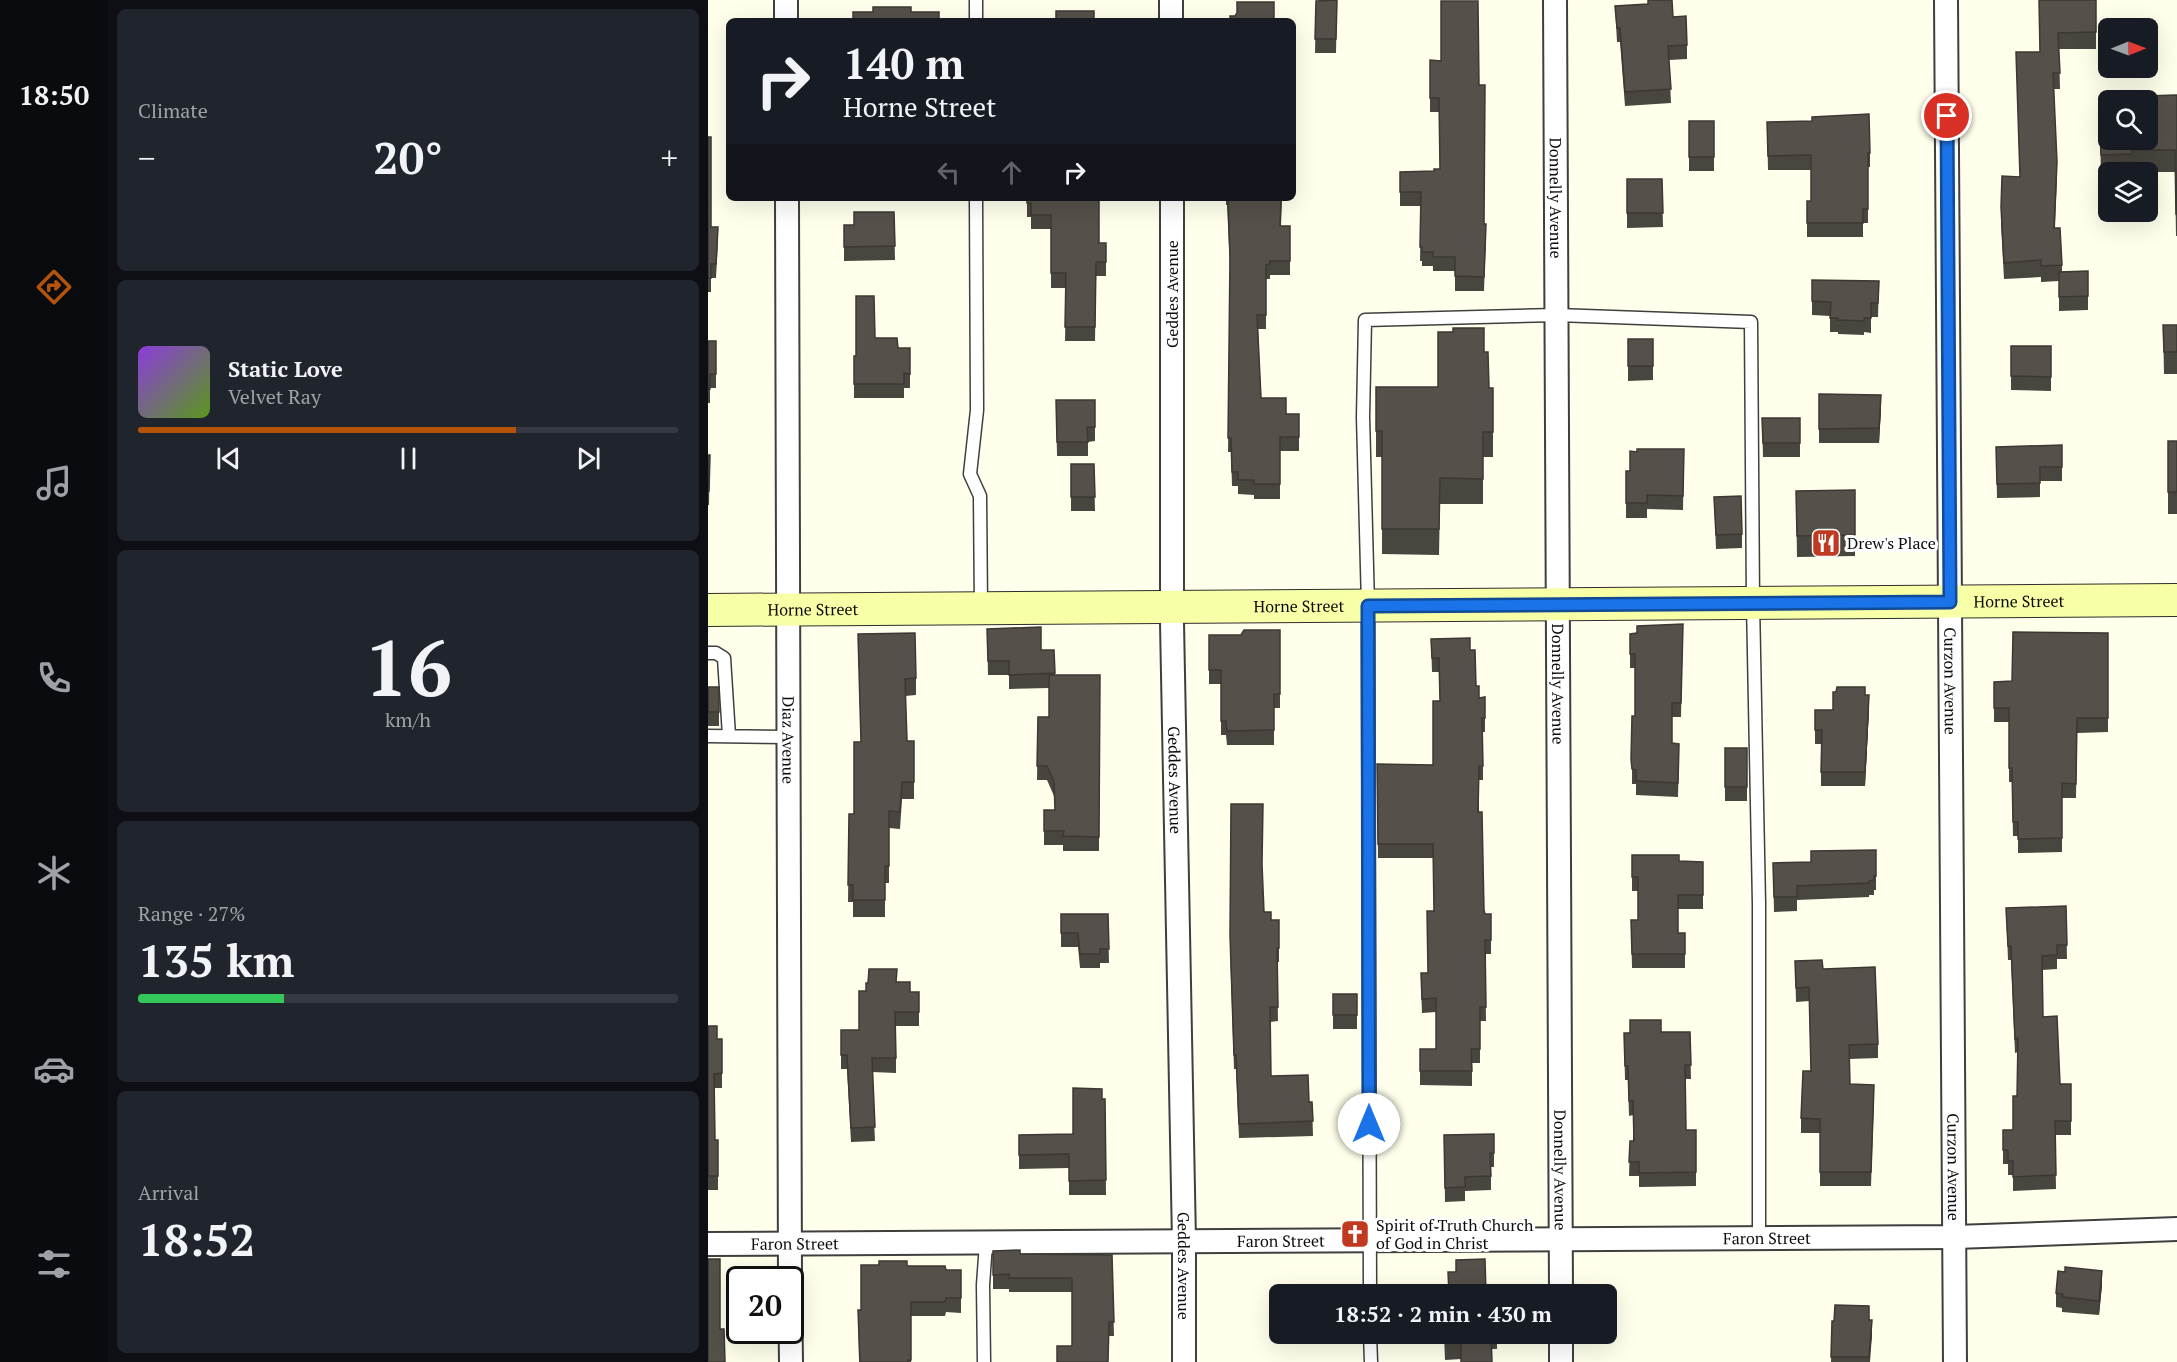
<!DOCTYPE html>
<html lang="en">
<head>
<meta charset="utf-8">
<style>
  :root { --surface:#171b24; --page:#20242c; --text:#f1f3f6; --muted:#9ea1a6; --line:#363941; --accent:#b45309 }
  body { margin:0; font-family:"PT Serif",serif; background:var(--page); color:var(--text); height:100vh; display:flex; flex-direction:column; font-size:22px; white-space:nowrap }
  * { box-sizing:border-box; margin:0 }
  p { font-size:20px; color:var(--muted) }
  .icon { flex:none; width:33px; height:33px; fill:none; stroke:currentColor; stroke-width:2; stroke-linecap:round; stroke-linejoin:round }
  .map { position:relative; flex:1; overflow:hidden }
  .side { display:flex; flex-direction:column; gap:9px; padding:9px; background:#0d0f14; width:600px }
  .side>* { flex:none }
  .top-card { position:absolute; left:18px; top:18px; width:570px; height:183px; border-radius:9px; box-shadow:0 6px 24px #0002; background:#171b24; color:var(--text); overflow:hidden }
  .needle { width:39px; rotate:89deg }
  .tools { position:absolute; left:1390px; top:18px; display:grid; gap:12px }
  .tools a { display:grid; place-items:center; width:60px; height:60px; border-radius:9px; background:var(--surface); box-shadow:0 6px 24px #0002; font-size:30px }
  .speed { position:absolute; left:18px; top:1266px; display:flex; gap:12px; font-size:30px; font-weight:700; text-align:center }
  .speed>* { display:grid; place-content:center; width:78px; height:78px; border-radius:50%; background:var(--surface); box-shadow:0 6px 24px #0002; line-height:1 }
  .speed .limit { border:3px solid #111; border-radius:9px; background:#fff; color:#111 }
  .pin { position:absolute; display:grid; place-items:center; width:51px; height:51px; color:#fff; margin:-26px; border:3px solid #fff; border-radius:50%; box-shadow:0 2px 6px #0007 }
  .me { position:absolute; width:66px; margin:-33px; rotate:0deg; stroke-linejoin:round; filter:drop-shadow(0 0 4px #0008) }
  .turn { display:flex; align-items:center; gap:21px; height:126px; padding:0 18px; font-size:27px }
  .turn .icon { width:78px; height:78px; stroke-width:2.5 }
  .turn b { display:block; font-size:42px; line-height:51px }
  .lanes { display:flex; align-items:center; height:57px; padding:0 18px; background:#0003; justify-content:center; gap:30px; direction:ltr }
  .lanes .off { opacity:.35 }
  .big { font-size:45px; font-weight:600; line-height:1.1 }
  .side .tile { flex:1; display:flex; flex-direction:column; justify-content:center; gap:9px; min-width:0; padding:0 21px; border-radius:9px; background:var(--page) }
  .side .dial { align-items:center; gap:0 }
  .dial b { font-size:78px; line-height:1 }
  .song { display:flex; align-items:center; gap:18px }
  .cover { width:72px; height:72px; border-radius:9px; background:linear-gradient(135deg,hsl(270 70% 55%),hsl(90 70% 35%)) }
  .played { height:6px; border-radius:3px; background:linear-gradient(90deg,var(--accent) 70%,var(--line) 70%) }
  .keys { display:flex; justify-content:space-around; direction:ltr }
  .heat { display:flex; justify-content:space-between; align-items:center; font-size:33px; direction:ltr }
  .charge { height:9px; border-radius:4px; background:linear-gradient(90deg,#34c759 27%,var(--line) 0) }
  .trip { position:absolute; left:561px; top:1284px; width:348px; height:60px; border-radius:9px; background:var(--surface); box-shadow:0 6px 24px #0002; font-weight:600; line-height:60px; text-align:center }
  main { display:flex; flex:1; min-height:0 }
  .menu { display:flex; flex-direction:column; width:108px; justify-content:space-around; align-items:center; background:#090b0e; color:var(--muted) }
  .menu .icon { width:42px; height:42px }
  .menu .on { color:var(--accent) }
  .menu b { font-size:27px; color:var(--text) }
  .map>svg:first-child { display:block }
  .lines { fill:none; stroke-linecap:round; stroke-linejoin:round }
  .lane-casing { stroke:#3f3f3f; stroke-width:15 }
  .street-casing { stroke:#3f3f3f; stroke-width:26 }
  .secondary-casing { stroke:#2e2e2e; stroke-width:34 }
  .lane { stroke:#fff; stroke-width:12 }
  .street { stroke:#fff; stroke-width:22 }
  .secondary { stroke:#f7ffa7; stroke-width:32 }
  .wall { fill:#49453f }
  .shaded-wall { fill:#3c3833 }
  .building { fill:#555049; stroke:#3c3833; stroke-width:1.5 }
  .route-casing { stroke:#114b97; stroke-width:15 }
  .route { stroke:#1a73e8; stroke-width:10 }
  .labels { text-anchor:middle; stroke-width:6; stroke-linejoin:round; paint-order:stroke }
  .street-label { font-size:16px; fill:#0c0c0c; stroke:#fff }
  .poi-label { font-size:16px; fill:#0c0c0c; stroke:#fff; text-anchor:start }
</style>
</head>
<body>
<main>
<nav class="menu">
<b>18:50</b>
<svg class="icon on" aria-label="directions" viewBox="0 0 24 24"><path d="M12 3l9 9-9 9-9-9zM9 14v-3h6M13 9l2 2-2 2"/></svg>
<svg class="icon" aria-label="music" viewBox="0 0 24 24"><path d="M9 18V5l10-2v13"/><circle cx="6" cy="18" r="3"/><circle cx="16" cy="16" r="3"/></svg>
<svg class="icon" aria-label="phone" viewBox="0 0 24 24"><path d="M5 4h4l2 5-3 2q2 4 5 5l2-3 5 2v4C11 20 4 13 5 4z"/></svg>
<svg class="icon" aria-label="climate" viewBox="0 0 24 24"><path d="M12 3v18M4 7l16 10M4 17L20 7"/></svg>
<svg class="icon" aria-label="car" viewBox="0 0 24 24"><path d="M5 17H2v-5l4-1 3-4h7l3 4 3 1v5h-3M9 17h6M6 11h13"/><circle cx="7" cy="17" r="2"/><circle cx="17" cy="17" r="2"/></svg>
<svg class="icon" aria-label="filters" viewBox="0 0 24 24"><path d="M4 7h16M4 17h16"/><circle cx="9" cy="7" r="2"/><circle cx="15" cy="17" r="2"/></svg>
</nav>
<section class="side">
<div class="tile"><p>Climate</p>
<div class="heat"><a>−</a><b class="big">20°</b><a>+</a></div>
</div>
<div class="tile">
<div class="song"><i class="cover"></i><div><b>Static Love</b><p>Velvet Ray</p></div></div>
<div class="played"></div>
<div class="keys"><svg class="icon" aria-label="previous" viewBox="0 0 24 24"><path d="M18 5L8 12l10 7zM5 5v14"/></svg><svg class="icon" aria-label="pause" viewBox="0 0 24 24"><path d="M8 5v14M16 5v14"/></svg><svg class="icon" aria-label="next" viewBox="0 0 24 24"><path d="M6 5l10 7-10 7zM19 5v14"/></svg></div>
</div>
<div class="tile dial"><b>16</b><p>km/h</p></div>
<div class="tile"><p>Range · 27%</p><b class="big">135 km</b><div class="charge"></div></div>
<div class="tile"><p>Arrival</p><b class="big">18:52</b></div>
</section>
<div class="map">
<svg width="1469" height="1362" viewBox="0 0 1469 1362">
  <rect width="100%" height="100%" fill="#ffffec"/>
  <g class="lines">
    <g class="lane-casing">
      <path id="lane" d="M268,0V21
        M268,198L269,410L262,474L272,496L273,608
        M0,653H8L16,658L21,736
        M0,736L81,737
        M662,1294L660,605L655,417L657,320L849,315L1043,322L1045,603L1051,904V1238
        M662,1334L663,1362
        M276,1362L275,1285L278,1243"/>
    </g>
    <g class="street-casing">
      <g id="street">
        <path d="M78,0V21"/>
        <path d="M463,0V21"/>
        <path id="s1" d="M847,0L853,1294"/>
        <path id="s2" d="M1238,0L1247,1362"/>
        <path id="s3" d="M79,198L82,1280"/>
        <path id="s4" d="M464,198V623L476,1241V1362"/>
        <path id="s5" d="M0,1244L1247,1237L1469,1229"/>
        <path d="M82,1287L83,1362"/>
        <path d="M853,1334V1362"/>
      </g>
    </g>
    <g class="secondary-casing">
      <g id="secondary">
        <path id="s6" d="M0,610L1469,600"/>
      </g>
    </g>
    <use href="#lane" class="lane"/>
    <use href="#street" class="street"/>
    <use href="#secondary" class="secondary"/>
  </g>
  <path class="wall" d="M629,0L628,53H607L608,1Z
    M940,0L965,17L979,45V59L961,60L963,103L917,106L912,42H909L907,6L940,4Z
    M1331,0H1388V49H1351L1352,89H1346L1349,178L1347,228L1354,265V272L1380,271V310L1351,311V281L1333,282V277L1296,279L1293,224L1294,176L1312,177L1308,52H1332Z
    M722,60L771,85L776,224L778,238L776,291H747V271H725V266H714V261H712L713,206H692V172L726,171L732,169L731,112H722Z
    M1469,95V236H1468L1467,172H1401V177H1393L1392,130L1440,140Z
    M981,121H1006V171H981Z
    M1059,122L1162,153V167H1160V223H1155V237H1099V201H1103V170H1060Z
    M0,137L3,227L10,241L8,278H3V292H0Z
    M919,179H954L955,227L919,228Z
    M319,198L391,243H398V276H388L387,341H357L358,288H343V229H323V217H319Z
    M518,198H574L573,226H582V275H562V279H558V329H550L553,398L578,414H591V451H572V499H546V495L530,494V486H524L523,452H520L522,269L519,205H518Z
    M186,212L187,260L136,261V225H146Z
    M1104,280L1171,281L1170,317H1163V333L1156,332V335L1130,334V332H1122V316L1104,315Z
    M1455,325H1469V374H1456Z
    M167,338L190,348H202V388H196V398H146V356H148Z
    M920,339H945V380L920,381Z
    M0,341H8V388H2V403H0Z
    M1303,346H1343V391L1303,390Z
    M776,352L781,388H785V457H775V504H732L731,555L674,554V457H668V387H730Z
    M1111,394L1173,409L1171,443H1111Z
    M348,400H387V441L380,442V456H349Z
    M1054,418H1092V457H1055Z
    M1460,441H1469V514H1460Z
    M1354,445V481H1332V497L1289,498L1288,447Z
    M976,449L975,510L939,509V518H918V471H922L929,452Z
    M0,455H2L1,505H0Z
    M363,464H386L387,511H363Z
    M1147,490V556L1089,557L1088,491Z
    M1006,497L1034,534V548L1008,549Z
    M975,624L973,717H964V743L971,758L970,797L928,795V784H924V716H927V668H922V634L929,633Z
    M279,629L333,650H346L347,675H392L391,851H355V845H336V810H347L346,796L339,780H329L330,717H341V688L301,689V675H280Z
    M572,630V708H566V745H519L518,735H513V684H501V635H533Z
    M1400,633V732L1369,733L1368,798H1354V852L1310,853V836H1305L1304,782H1301V722H1286V696L1304,681Z
    M150,634L208,678V695L197,696L199,741H206V799H194L192,829L181,828V883H177V917H145V902H140L141,814H146L153,742Z
    M723,639L762,650L768,686L771,698L777,697V732H775V780H771V812L776,910L783,940V954H777L778,1021H772V1063H764V1086L712,1085V1049H728V1012L714,1013L713,987L720,973L726,911L725,858H670L669,764L725,765L732,701L731,672H724Z
    M0,687H11V726H0Z
    M1157,695L1161,709L1157,786H1113V744H1107V710H1125Z
    M1017,748H1039V801H1017Z
    M1168,850V890H1166V895H1161V897L1089,900V911L1066,912L1065,863L1103,862Z
    M924,855L971,861L995,862V909H970V933H977V968H924L923,920H930V891H924Z
    M554,868L556,912L563,920H571V962H569L570,1021L562,1022L563,1076L601,1102H604L605,1136L531,1138L528,1069H526L522,950Z
    M1358,906L1359,959H1349V969L1334,970L1335,1017L1352,1084H1363V1135H1347L1348,1189L1305,1191V1175H1300V1164H1295V1144L1305,1130L1309,1096L1310,1052L1307,1053L1303,960H1300L1298,908Z
    M353,914H400L401,963H392V968H372L370,947H353Z
    M1087,961L1115,969L1170,1044V1058L1141,1059L1142,1084L1166,1099L1163,1186H1112V1133H1093V1118L1103,1071L1101,1001L1088,1002Z
    M189,982L202,992H211V1026H188V1073L164,1072L167,1141L143,1142L139,1069H133V1030H151L158,991Z
    M625,994H649V1029H625Z
    M0,1026L9,1039H14V1088H6L7,1140H10V1190H0Z
    M982,1032L983,1079H978V1130H988V1186L931,1187V1176H921L922,1141H925V1115L921,1116L920,1080H917L916,1033Z
    M394,1099H397L398,1195H361V1168L311,1169V1135L365,1134Z
    M786,1134V1167H783V1190L757,1191V1201L737,1202L736,1135Z
    M285,1251L312,1254L404,1255L406,1336H401L364,1292H301V1289H285Z
    M199,1266L238,1270H253V1313L238,1312L237,1316H203V1362H151L150,1310H153Z
    M1394,1285L1391,1315L1354,1312V1308L1348,1307V1293Z
    M1161,1320L1164,1335L1162,1362H1123L1124,1321Z
    M736,1334H789V1349H784L753,1359L737,1360Z"/>
  <path class="shaded-wall" d="M1173,395V409L1171,443V428Z
    M1161,695V709L1157,786V772Z
    M1394,1271V1285L1391,1315V1301Z
    M1164,1320V1335L1161,1362V1357Z"/>
  <path class="building" d="M629,0L628,39H607L608,1Z
    M940,0H964L965,17L978,16L979,45L960,46L963,89L917,92L912,28H909L907,6L940,4Z
    M1331,0H1388V32L1350,33L1352,73H1345L1349,162L1346,228H1352L1354,265L1333,266V260L1296,263L1293,207L1294,176L1312,177L1308,52H1332Z
    M733,1H770L771,85H777L776,224H778L776,277L747,276V257H725V252H714V247H712L713,192H692V172L726,171V169H732L731,98H722V60L733,61Z
    M529,2H566V21H522V16H527L529,13Z
    M165,7H203V12H231V21H145V12H165Z
    M348,11H386V21H348Z
    M1469,95V214H1468L1467,150H1424V154L1393,155L1392,130L1401,129V140H1440V100H1437V96Z
    M1161,114L1162,153H1160V209H1155V223H1099V201H1103V155L1060,156L1059,122L1104,121V117Z
    M981,121H1006V157H981Z
    M0,137H3V227H10L8,264H3V278H0Z
    M919,179H954L955,213H919Z
    M319,198H391V243H398V262H388L387,327H357L358,273H343V215H323V203H319Z
    M520,198H573L572,226H582V261H562V264L558,265V315H549L553,398H578V414H591V437H572V484H546V480H530V472H524L523,438H520L522,257Z
    M146,212H186L187,246L136,247V225H146Z
    M1380,271V296L1351,297V272Z
    M1104,280L1171,281L1170,303H1163V318H1156V321L1130,320V318H1122L1123,302L1104,301Z
    M148,296H166L167,338H189L190,348H202V374L196,373V384H146V356H148Z
    M1455,325H1469V352H1456Z
    M745,328H776V352H780L781,388H785V432H775V479L732,478L731,529H674V431H668V387H730V332H745Z
    M920,339H945V366H920Z
    M0,341H8V374H2V389H0Z
    M1303,346H1343V377L1303,376Z
    M1111,394L1173,395L1171,428L1111,429Z
    M348,400H387V427H379L380,442H349Z
    M1054,418H1092V443H1055Z
    M1460,441H1469V492H1460Z
    M1354,445V467H1332V483L1289,484L1288,447Z
    M929,449H976L975,496L939,495V503H918V471H922V451L929,452Z
    M0,455H2L1,491H0Z
    M363,464H386L387,497H363Z
    M1147,490V535L1089,536L1088,491Z
    M1033,496L1034,534L1008,535L1006,497Z
    M975,624L973,703H964V743L971,744L970,783L928,781V770L924,769L923,759L924,716H927V654H922V634L929,633V626Z
    M333,627V650H346L347,673L301,675V661H280L279,629Z
    M536,630H572V694H566V730L519,731L518,721H513V670H501V635H533Z
    M1305,632L1400,633V718H1369L1368,784L1354,783V838L1310,839V822H1305L1304,768H1301V708H1286V682L1304,681Z
    M207,633L208,678L197,679L199,741H206V782H194L192,812L181,811V866H177V900H145V885H140L141,814H146V742H153L150,634Z
    M762,638V650H767L768,686H771V698L777,697V718H774L775,766H771L770,812H774L776,910L777,914H783V940H777L778,1007H772V1049H763L764,1071H712V1049H728V998L714,999L713,973H720L719,911H726L725,844H670L669,764L725,765V701H732L731,658H724L723,639Z
    M341,675H392L391,837L355,836L356,831H336V810H347L346,782L339,766H329L330,717H341Z
    M0,687H11V712H0Z
    M1129,687H1157V695H1161L1157,772H1113L1114,730H1107V710H1125V692H1128Z
    M1017,748H1039V787H1017Z
    M523,804H555L554,864L556,912H563V920H571V948H569L570,1007H562L563,1076L600,1075L601,1102H604L605,1121L531,1124L528,1055H526L522,935Z
    M1168,850V876H1166V880L1161,881V883L1089,886V897H1066L1065,863L1103,862V851Z
    M924,855H971V861L995,862V895H970V933H977V954H924L923,920H930V877H924Z
    M1358,906L1359,945H1349V955L1334,956L1335,1017L1349,1016L1352,1084H1363V1121H1347L1348,1175L1305,1177V1161H1300V1150H1295V1130H1305V1096H1309L1310,1038L1307,1039L1303,946H1300L1298,908Z
    M353,914H400L401,949H392V954H372L370,933H353Z
    M1114,960L1115,969L1167,967L1170,1044L1141,1045L1142,1084L1166,1085L1163,1172H1112V1119L1093,1118L1095,1071H1103L1101,987L1088,988L1087,961Z
    M161,969H189L188,982H202V992H211V1012H187L188,1058H164L167,1127L143,1128L139,1055H133V1030H151V991H158V983H160Z
    M625,994H649V1015H625Z
    M922,1020H953V1032H982L983,1065H977L978,1130H988V1172L931,1173V1162H921L922,1141H926L925,1101H921L920,1066H917L916,1033H922Z
    M0,1026H9V1039H14V1073L6,1074L7,1140H10V1176H0Z
    M365,1088L394,1089V1099H397L398,1180L361,1181V1154L311,1155V1135L365,1134Z
    M786,1134V1153H782L783,1176L757,1177V1187L737,1188L736,1135Z
    M312,1250V1254L404,1255L406,1322H401L400,1362H349V1346H364V1278H301V1274L285,1275V1251Z
    M0,1259H12V1329H16L17,1362H0Z
    M777,1259L778,1294H741L740,1272H748V1260Z
    M171,1261H199V1266H237L238,1270H253V1298H238L237,1302H203V1360H200V1362H152L150,1310H153V1265H171Z
    M1357,1267L1394,1271L1391,1301L1354,1297L1355,1294L1348,1293L1350,1271L1357,1272Z
    M1127,1305L1161,1306V1320H1164L1161,1357H1123L1124,1321H1126Z
    M737,1334H783L784,1362H753V1343H737Z"/>
  <g class="lines">
    <g class="route-casing">
      <path id="route" d="M661,1124L660,606L1242,602L1239,116"/>
    </g>
    <use href="#route" class="route"/>
  </g>
  <defs>
    <g id="restaurant-square" transform="scale(1.5)"><rect x="-9" y="-9" width="18" height="18" rx="4" fill="#c03a21" stroke="#fff"/><path d="M-5-6h1v4h1v-4h1v4h1v-4h1v5L-1.5 .5V6h-2V.5L-5-1ZM5-6V6H3V1.5H1.5Q1.5-4 5-6Z" fill="#fff"/></g>
    <g id="church-square" transform="scale(1.5)"><rect x="-9" y="-9" width="18" height="18" rx="4" fill="#c03a21" stroke="#fff"/><path d="M-1.2-6h2.4v3.5h3.3v2.4h-3.3V6h-2.4V-.1h-3.3v-2.4h3.3Z" fill="#fff"/></g>
  </defs>
  <g fill-rule="evenodd">
    <use href="#restaurant-square" x="1118" y="543"/>
    <use href="#church-square" x="647" y="1234"/>
  </g>
  <g class="labels">
    <g class="street-label">
      <text dy="6" stroke="none"><textPath href="#s1" startOffset="198">Donnelly Avenue</textPath></text>
      <text transform="translate(464 294) rotate(-90)" y="6">Geddes Avenue</text>
      <text dy="6" stroke="none"><textPath href="#s6" startOffset="1311">Horne Street</textPath></text>
      <text dy="6" stroke="none"><textPath href="#s6" startOffset="591">Horne Street</textPath></text>
      <text dy="6" stroke="none"><textPath href="#s6" startOffset="105">Horne Street</textPath></text>
      <text dy="6" stroke="none"><textPath href="#s2" startOffset="681">Curzon Avenue</textPath></text>
      <text dy="6" stroke="none"><textPath href="#s1" startOffset="684">Donnelly Avenue</textPath></text>
      <text dy="6" stroke="none"><textPath href="#s3" startOffset="542">Diaz Avenue</textPath></text>
      <text dy="6" stroke="none"><textPath href="#s4" startOffset="582">Geddes Avenue</textPath></text>
      <text dy="6" stroke="none"><textPath href="#s2" startOffset="1167">Curzon Avenue</textPath></text>
      <text dy="6" stroke="none"><textPath href="#s1" startOffset="1170">Donnelly Avenue</textPath></text>
      <text dy="6" stroke="none"><textPath href="#s5" startOffset="1059">Faron Street</textPath></text>
      <text dy="6" stroke="none"><textPath href="#s5" startOffset="573">Faron Street</textPath></text>
      <text dy="6" stroke="none"><textPath href="#s5" startOffset="87">Faron Street</textPath></text>
      <text dy="6" stroke="none"><textPath href="#s4" startOffset="1068">Geddes Avenue</textPath></text>
    </g>
    <g class="poi-label">
      <text x="1139" y="549">Drew's Place</text>
      <text x="668" y="1231">Spirit of Truth Church<tspan x="668" dy="18">of God in Christ</tspan></text>
    </g>
  </g>
</svg>
<div class="tools">
<a><svg class="needle" viewBox="-14 -14 28 28"><path d="M0-13l5 13h-10z" fill="#e53935"/><path d="M0 13l5-13h-10z" fill="#9ea1a6"/></svg></a>
<a><svg class="icon" aria-label="search" viewBox="0 0 24 24"><circle cx="10" cy="10" r="6"/><path d="M15 15l6 6"/></svg></a>
<a><svg class="icon" aria-label="layers" viewBox="0 0 24 24"><path d="M12 4l9 5-9 5-9-5zM3 14l9 5 9-5"/></svg></a>
</div>
<div class="speed"><div class="limit">20</div></div>
<div class="pin" style="left:1239px;top:116px;background:#d93025"><svg class="icon" aria-label="arrive" viewBox="0 0 24 24"><path d="M6 21V4h12l-3 4 3 4H6"/></svg></div>
<svg class="me" style="left:661px;top:1124px" viewBox="-20 -20 40 40"><circle r="19" fill="#fff"/><path d="M0-13L10 11 0 6-10 11z" fill="#1a73e8"/></svg>
<div class="trip">18:52 · 2 min · 430 m</div>
<div class="top-card">
<div class="turn"><svg class="icon" aria-label="right" viewBox="0 0 24 24"><path d="M7 20v-9h11M14 6l5 5-5 5"/></svg><div><b>140 m</b>Horne Street</div></div>
<div class="lanes"><svg class="icon off" aria-label="left" viewBox="0 0 24 24"><path d="M17 20v-9H6M10 6l-5 5 5 5"/></svg><svg class="icon off" aria-label="ahead" viewBox="0 0 24 24"><path d="M12 20V5M6 11l6-6 6 6"/></svg><svg class="icon" aria-label="right" viewBox="0 0 24 24"><path d="M7 20v-9h11M14 6l5 5-5 5"/></svg></div>
</div>
</div>
</main>
</body>
</html>
